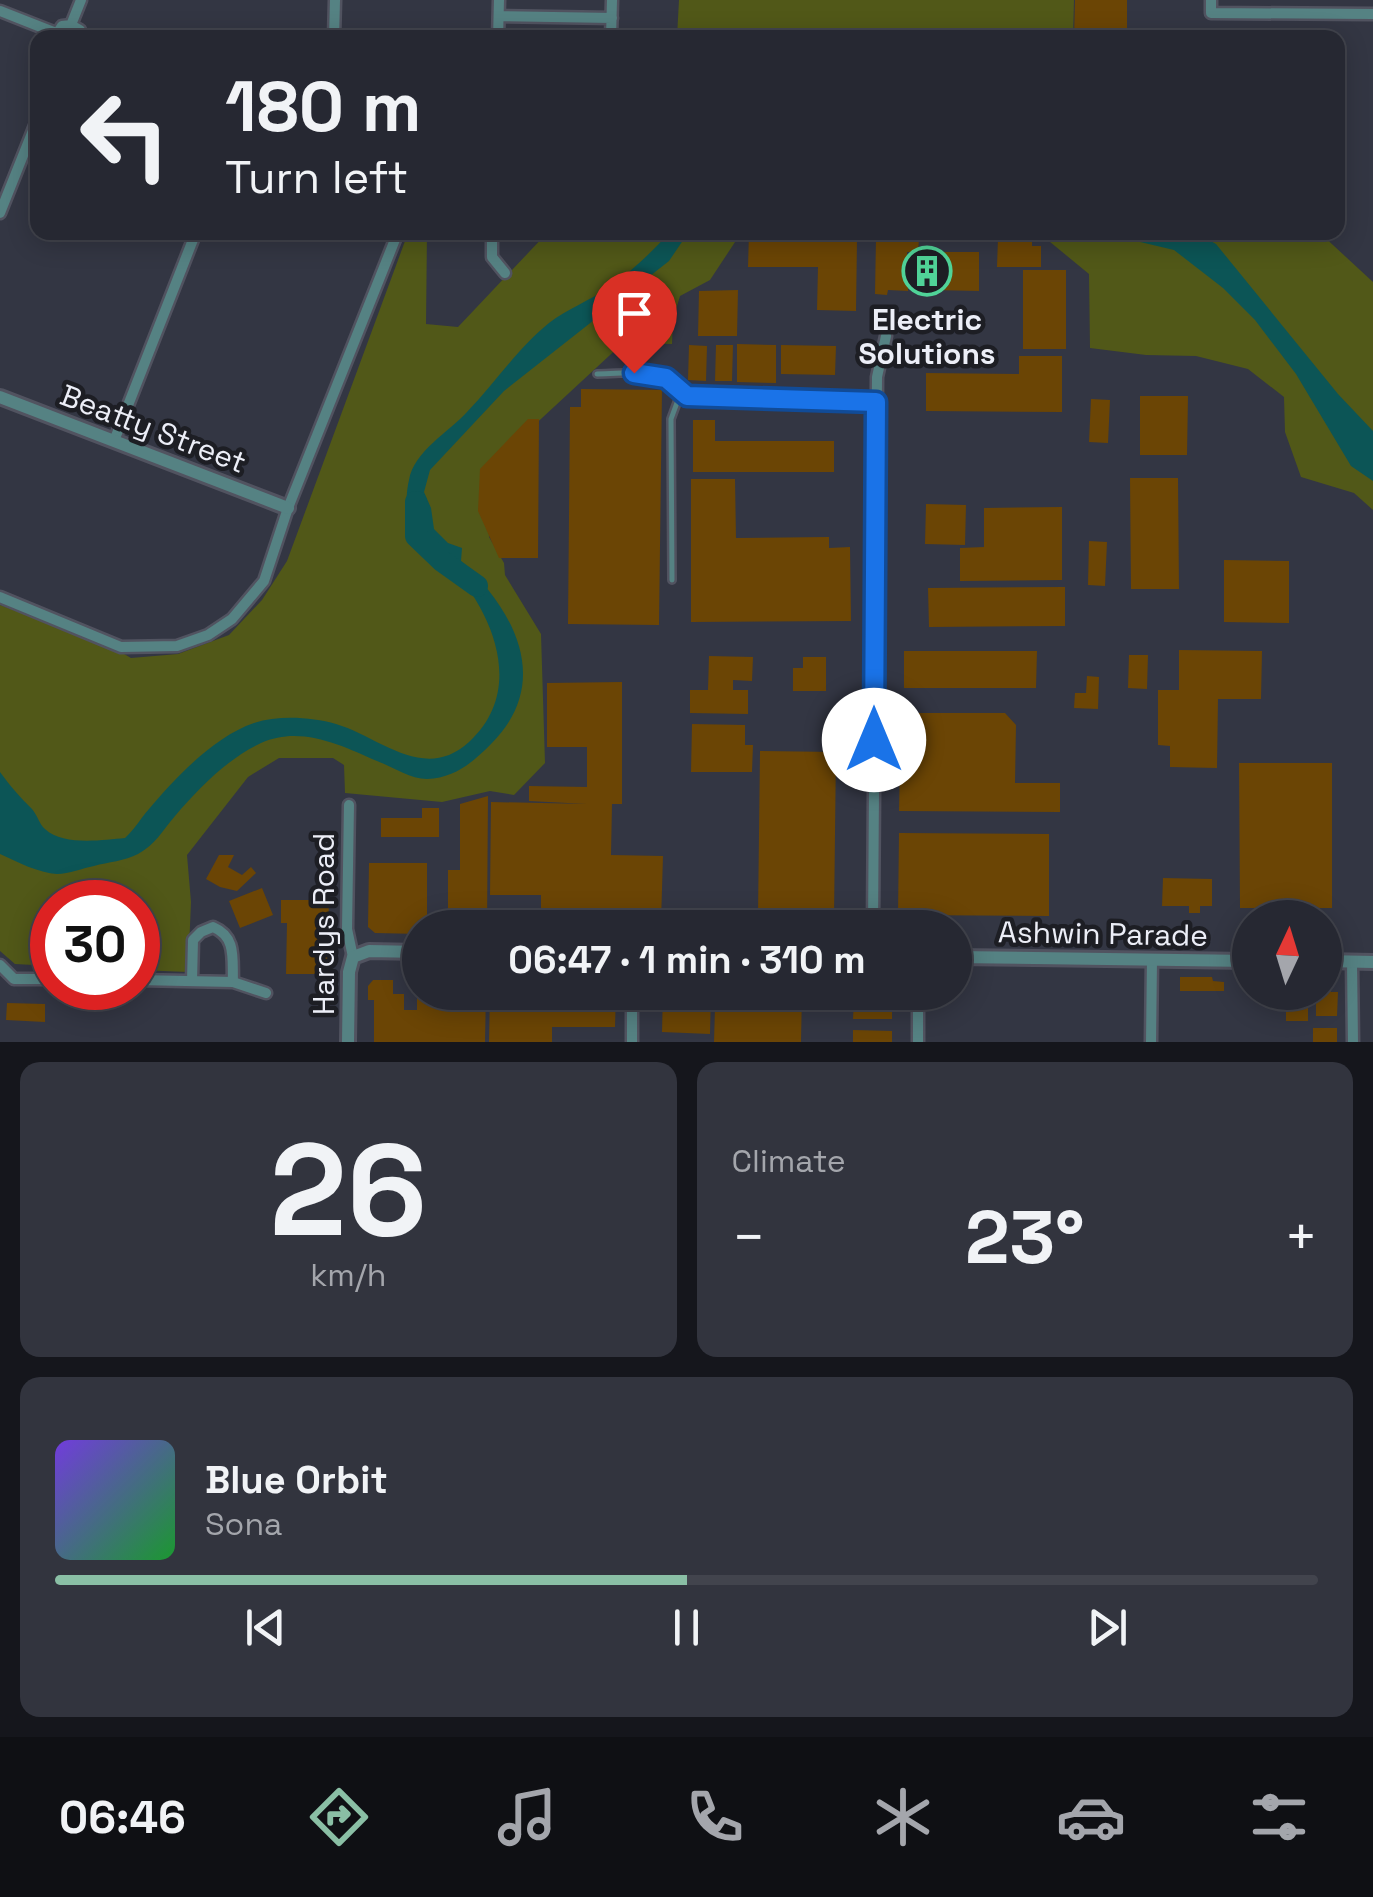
<!DOCTYPE html>
<html lang="en">
<head>
<meta charset="utf-8">
<style>
  :root { --surface:#262832; --page:#32343e; --text:#f1f3f6; --muted:#a4a6ac; --line:#42444d; --accent:#8abfa5 }
  body { margin:0; font-family:"Space Grotesk",sans-serif; background:var(--page); color:var(--text); height:100vh; display:flex; flex-direction:column; font-size:38px; white-space:nowrap }
  * { box-sizing:border-box; margin:0 }
  p { font-size:32px; color:var(--muted) }
  .icon { flex:none; width:55px; height:55px; fill:none; stroke:currentColor; stroke-width:2; stroke-linecap:round; stroke-linejoin:round }
  .map { position:relative; height:1042px; overflow:hidden }
  .panel { display:flex; flex-direction:column; gap:20px; padding:20px; background:#15161c; flex:1 }
  .panel>* { flex:none }
  .guide { position:absolute; left:30px; top:30px; width:1315px; height:210px; border-radius:20px; box-shadow:0 5px 25px #0003,0 0 0 2px var(--line); background:#262832; color:var(--text); overflow:hidden }
  .needle { width:65px; rotate:4deg }
  .buttons { position:absolute; left:1232px; top:900px; display:grid; gap:20px }
  .buttons a { display:grid; place-items:center; width:110px; height:110px; border-radius:50%; background:var(--surface); box-shadow:0 5px 25px #0003,0 0 0 2px var(--line); font-size:50px }
  .speed { position:absolute; left:30px; top:880px; display:flex; gap:20px; font-size:50px; font-weight:700; text-align:center }
  .speed>* { display:grid; place-content:center; width:130px; height:130px; border-radius:50%; background:var(--surface); box-shadow:0 5px 25px #0003,0 0 0 2px var(--line); line-height:1 }
  .speed .limit { border:15px solid #d22; background:#fff; color:#111 }
  .pin { position:absolute; display:grid; place-items:center; width:85px; height:85px; color:#fff; margin:-102px -42px; border-radius:50% 50% 50% 0; rotate:-45deg; box-shadow:0 0 10px #0007 }
  .pin .icon { rotate:45deg }
  .me { position:absolute; width:110px; margin:-55px; rotate:0deg; stroke-linejoin:round; filter:drop-shadow(0 0 8px #0008) }
  .turn { display:flex; align-items:center; gap:35px; height:210px; padding:0 30px; font-size:45px }
  .turn .icon { width:130px; height:130px; stroke-width:2.5 }
  .turn b { display:block; font-size:70px; line-height:85px }
  .big { font-size:75px; font-weight:600; line-height:1.1 }
  .panel .card { flex:1; display:flex; flex-direction:column; justify-content:center; gap:15px; min-width:0; padding:0 35px; border-radius:20px; background:var(--page) }
  .panel .dial { align-items:center; gap:0 }
  .dial b { font-size:130px; line-height:1 }
  .song { display:flex; align-items:center; gap:30px }
  .cover { width:120px; height:120px; border-radius:15px; background:linear-gradient(135deg,hsl(260 70% 55%),hsl(130 70% 35%)) }
  .played { height:10px; border-radius:5px; background:linear-gradient(90deg,var(--accent) 50%,var(--line) 50%) }
  .keys { display:flex; justify-content:space-around; direction:ltr }
  .heat { display:flex; justify-content:space-between; align-items:center; font-size:55px; direction:ltr }
  .panel .tiles { flex:1; display:grid; gap:20px; grid-template-columns:1fr 1fr }
  .card:last-child { grid-column:span 2 }
  .trip { position:absolute; left:402px; top:910px; width:570px; height:100px; border-radius:50px; background:var(--surface); box-shadow:0 5px 25px #0003,0 0 0 2px var(--line); font-weight:600; line-height:100px; text-align:center }
  .menu { display:flex; height:160px; justify-content:space-around; align-items:center; background:#0f1014; color:var(--muted) }
  .menu .icon { width:70px; height:70px }
  .menu .on { color:var(--accent) }
  .menu b { font-size:45px; color:var(--text) }
  .map>svg:first-child { display:block }
  .green { fill:#515818 }
  .water { fill:#0c5556 }
  .lines { fill:none; stroke-linecap:round; stroke-linejoin:round }
  .river { stroke:#0c5556; stroke-width:22 }
  .building { fill:#6b4505 }
  .service-casing { stroke:#515360; stroke-width:10 }
  .minor-casing { stroke:#515360; stroke-width:15 }
  .tertiary-casing { stroke:#515360; stroke-width:18 }
  .service { stroke:#558283; stroke-width:5 }
  .minor { stroke:#558283; stroke-width:10 }
  .tertiary { stroke:#558283; stroke-width:12 }
  .route-casing { stroke:#114b97; stroke-width:25 }
  .route { stroke:#1a73e8; stroke-width:18 }
  .labels { text-anchor:middle; stroke-width:9; stroke-linejoin:round; paint-order:stroke }
  .poi-label { font-size:30px; font-weight:bold; fill:#eceef7; stroke:#1d1e24 }
  .street-label { font-size:30px; fill:#eceef7; stroke:#1d1e24 }
</style>
</head>
<body>
<div class="map">
<svg width="1373" height="1042" viewBox="0 0 1373 1042">
  <rect width="100%" height="100%" fill="#333643"/>
  <path class="green" d="M679,0H1074L1073,37H677Z
    M408,233H427L426,324L458,327L547,233H741L710,280L680,296L673,319L672,344L623,343L488,468L489,537L504,563L505,575L541,634L545,763L514,795L490,791L442,802L345,793L344,765L333,758H279L248,777L187,855L191,902L188,972L138,970V902H52V966L15,964L0,951V605L112,647L131,658L178,654L229,635L262,600L287,561Z
    M1016,233H1320L1373,282V510L1354,493L1301,477L1285,432L1284,397L1248,369L1196,356L1146,355L1090,348L1089,274L1044,237Z"/>
  <path class="water" d="M670,232L688,233L669,261L504,391L430,470L424,492L431,508L434,529L448,543L462,548L461,561C515,611 553,682 491,744C473,762 455,778 427,779C410,779 393,767 377,761C341,745 300,725 261,743C227,759 199,788 175,816C163,830 155,845 138,854C125,861 108,862 94,866C83,868 69,874 57,874C39,873 17,862 0,854V772C10,786 20,797 32,809C38,816 39,824 45,829C63,846 102,840 125,838C135,829 140,819 149,809C175,778 215,736 254,723C279,715 311,717 336,724C380,737 424,783 469,742C527,689 492,610 447,562C436,549 417,539 410,524C405,513 406,492 409,480C414,451 449,432 467,412C495,383 518,348 549,323C567,309 589,301 608,288C631,272 651,253 670,232Z
    M1121,233H1196L1216,244L1338,394L1373,431V481L1351,466L1296,374L1255,320L1223,288L1174,250L1136,241Z"/>
  <g class="lines">
    <path class="river" d="M416,502V536L442,561L477,586"/>
  </g>
  <path class="building" d="M1075,0H1127V38H1074Z
    M749,232H836L857,240L856,311L817,310L818,267H748Z
    M876,238L919,239L918,252H907V261H930L931,252H979V291L931,290V282L908,281V291L888,290L887,295L875,294Z
    M998,238L1032,239V246H1041V267H997Z
    M1023,270H1066V349H1023Z
    M738,290L737,336H698L699,291Z
    M737,344L776,345V383L737,382Z
    M689,345L707,346L706,381L688,380Z
    M716,345H733L732,381H715Z
    M781,345L836,346L835,375L781,374Z
    M1019,356H1062V412L926,411V373L1019,374Z
    M581,389L662,390L659,625L568,624L570,407H581Z
    M1140,396H1188L1187,455H1140Z
    M1091,399L1110,400L1108,443L1089,442Z
    M528,419H539L538,558H499L478,511L480,469Z
    M693,420H715V441H834V472H693Z
    M1130,478H1178L1179,589H1131Z
    M691,479H735L736,538L829,537V548L850,547L851,621L691,622Z
    M926,504L966,505L965,545L925,544Z
    M1062,507V580L960,581V548L984,547V508Z
    M1089,541L1107,542L1105,586L1088,585Z
    M1224,560L1289,561V623L1224,622Z
    M1065,587V626L929,627L928,588Z
    M1179,650L1262,651L1261,699H1218L1217,768L1170,767V746L1158,745V690H1179Z
    M904,651H1037L1036,688H904Z
    M1129,655H1148L1147,689L1128,688Z
    M709,656L753,657L752,681L733,680V690H748V714L690,713V690H708Z
    M803,657H826V691H793V668H803Z
    M1087,676L1099,677L1098,709L1074,708L1075,693H1086Z
    M622,682V804H612L611,855L663,856L661,922L583,921V927H541V895H490L491,802L587,804L529,801V786L587,787V747H547V683Z
    M901,713H1005L1016,725L1015,783H1060V812L899,811Z
    M692,724L745,725V745H753L752,772H691Z
    M760,751L836,752L834,917L758,916Z
    M1239,763H1332V908H1240Z
    M488,796L487,927L448,926V870H460V804Z
    M422,808H439V837H381V818H422Z
    M899,833L1049,834V916L898,915Z
    M219,855H234L228,867L242,875L251,867L256,873L237,891L220,887L206,879Z
    M369,863H427V928H420V934L375,933L368,927Z
    M1163,878L1212,879V906H1200V913H1189V906H1162Z
    M262,888L273,915L240,928L229,901Z
    M281,900H329L327,974H286L287,923H281Z
    M1180,977H1212L1213,981L1224,982V991H1180Z
    M373,980H393V994H404V1010H417V992H486L485,1042H374V1000H368V986Z
    M1325,982H1331V992H1338L1337,1016H1316V992H1325Z
    M490,992H521L522,1007L552,1008L553,992H616L615,1027H552V1042H489Z
    M663,992H711L710,1034L662,1032Z
    M729,992H759L758,1007H774L775,992H802L801,1042H714L715,1007L729,1008Z
    M1286,992H1308V1021H1286Z
    M854,1001L892,1002V1019H853Z
    M7,1003L45,1004V1022L6,1020Z
    M1313,1028H1337V1042H1313Z
    M853,1030L892,1031V1042H853Z"/>
  <g class="lines">
    <g class="service-casing">
      <path id="service" d="M597,374C643,373 651,367 687,396
        M672,580L671,419L678,400L697,396L876,402"/>
    </g>
    <g class="minor-casing">
      <path id="minor" d="M1211,0V13L1373,14
        M0,11L56,33
        M499,16L612,18
        M71,25L81,0
        M55,37L62,26L71,25L80,30L82,38
        M334,38L335,0
        M498,38L499,0
        M611,38L612,0
        M0,213L38,118
        M492,232V257L505,273
        M114,441L196,232
        M0,597L121,647L177,646L208,635L232,619L264,581L288,508L398,232
        M349,805L347,929L353,957
        M873,928L877,377L886,336
        M1352,962L1353,1042
        M0,965L14,979H52
        M138,980L233,982L266,993
        M192,981L193,940L201,932L213,927C237,937 232,959 233,982
        M632,1042V992
        M918,1042V992
        M1151,1042L1152,960"/>
    </g>
    <g class="tertiary-casing">
      <path id="tertiary" d="M0,397L288,508
        M955,957L1250,961
        M1325,961L1373,962
        M348,1042L349,972L353,957L369,951L420,952"/>
    </g>
    <use href="#service" class="service"/>
    <use href="#minor" class="minor"/>
    <use href="#tertiary" class="tertiary"/>
  </g>
  <g class="lines">
    <g class="route-casing">
      <path id="route" d="M634,373L666,378L687,396L876,402L874,740"/>
    </g>
    <use href="#route" class="route"/>
  </g>
  <defs>
    <g id="building-ring" transform="scale(2.5)"><circle r="9.5" fill="#1d1e24" stroke="#50d398" stroke-width="1.5"/><path d="M-4-6H4V6H1V3H-1V6H-4ZM-2.5-4.3h1.7v1.8h-1.7ZM.8-4.3h1.7v1.8H.8ZM-2.5-1h1.7V.8h-1.7ZM.8-1h1.7V.8H.8Z" fill="#50d398"/></g>
  </defs>
  <g fill-rule="evenodd">
    <use href="#building-ring" x="927" y="271"/>
  </g>
  <g class="labels">
    <g class="poi-label">
      <text x="927" y="330">Electric<tspan x="927" dy="34">Solutions</tspan></text>
    </g>
    <g class="street-label">
      <text transform="translate(153 429) rotate(21)" y="10">Beatty Street</text>
      <text transform="translate(324 924) rotate(-90)" y="10">Hardys Road</text>
      <text transform="translate(1103 934) rotate(1)" y="10">Ashwin Parade</text>
    </g>
  </g>
</svg>
<div class="buttons">
<a><svg class="needle" viewBox="-14 -14 28 28"><path d="M0-13l5 13h-10z" fill="#e53935"/><path d="M0 13l5-13h-10z" fill="#a4a6ac"/></svg></a>
</div>
<div class="speed"><div class="limit">30</div></div>
<div class="pin" style="left:634px;top:373px;background:#d93025"><svg class="icon" aria-label="arrive" viewBox="0 0 24 24"><path d="M6 21V4h12l-3 4 3 4H6"/></svg></div>
<svg class="me" style="left:874px;top:740px" viewBox="-20 -20 40 40"><circle r="19" fill="#fff"/><path d="M0-13L10 11 0 6-10 11z" fill="#1a73e8"/></svg>
<div class="trip">06:47 · 1 min · 310 m</div>
<div class="guide">
<div class="turn"><svg class="icon" aria-label="left" viewBox="0 0 24 24"><path d="M17 20v-9H6M10 6l-5 5 5 5"/></svg><div><b>180 m</b>Turn left</div></div>
</div>
</div>
<section class="panel">
<div class="tiles">
<div class="card dial"><b>26</b><p>km/h</p></div>
<div class="card"><p>Climate</p>
<div class="heat"><a>−</a><b class="big">23°</b><a>+</a></div>
</div>
<div class="card">
<div class="song"><i class="cover"></i><div><b>Blue Orbit</b><p>Sona</p></div></div>
<div class="played"></div>
<div class="keys"><svg class="icon" aria-label="previous" viewBox="0 0 24 24"><path d="M18 5L8 12l10 7zM5 5v14"/></svg><svg class="icon" aria-label="pause" viewBox="0 0 24 24"><path d="M8 5v14M16 5v14"/></svg><svg class="icon" aria-label="next" viewBox="0 0 24 24"><path d="M6 5l10 7-10 7zM19 5v14"/></svg></div>
</div>
</div>
</section>
<nav class="menu">
<b>06:46</b>
<svg class="icon on" aria-label="directions" viewBox="0 0 24 24"><path d="M12 3l9 9-9 9-9-9zM9 14v-3h6M13 9l2 2-2 2"/></svg>
<svg class="icon" aria-label="music" viewBox="0 0 24 24"><path d="M9 18V5l10-2v13"/><circle cx="6" cy="18" r="3"/><circle cx="16" cy="16" r="3"/></svg>
<svg class="icon" aria-label="phone" viewBox="0 0 24 24"><path d="M5 4h4l2 5-3 2q2 4 5 5l2-3 5 2v4C11 20 4 13 5 4z"/></svg>
<svg class="icon" aria-label="climate" viewBox="0 0 24 24"><path d="M12 3v18M4 7l16 10M4 17L20 7"/></svg>
<svg class="icon" aria-label="car" viewBox="0 0 24 24"><path d="M5 17H2v-5l4-1 3-4h7l3 4 3 1v5h-3M9 17h6M6 11h13"/><circle cx="7" cy="17" r="2"/><circle cx="17" cy="17" r="2"/></svg>
<svg class="icon" aria-label="filters" viewBox="0 0 24 24"><path d="M4 7h16M4 17h16"/><circle cx="9" cy="7" r="2"/><circle cx="15" cy="17" r="2"/></svg>
</nav>
</body>
</html>
